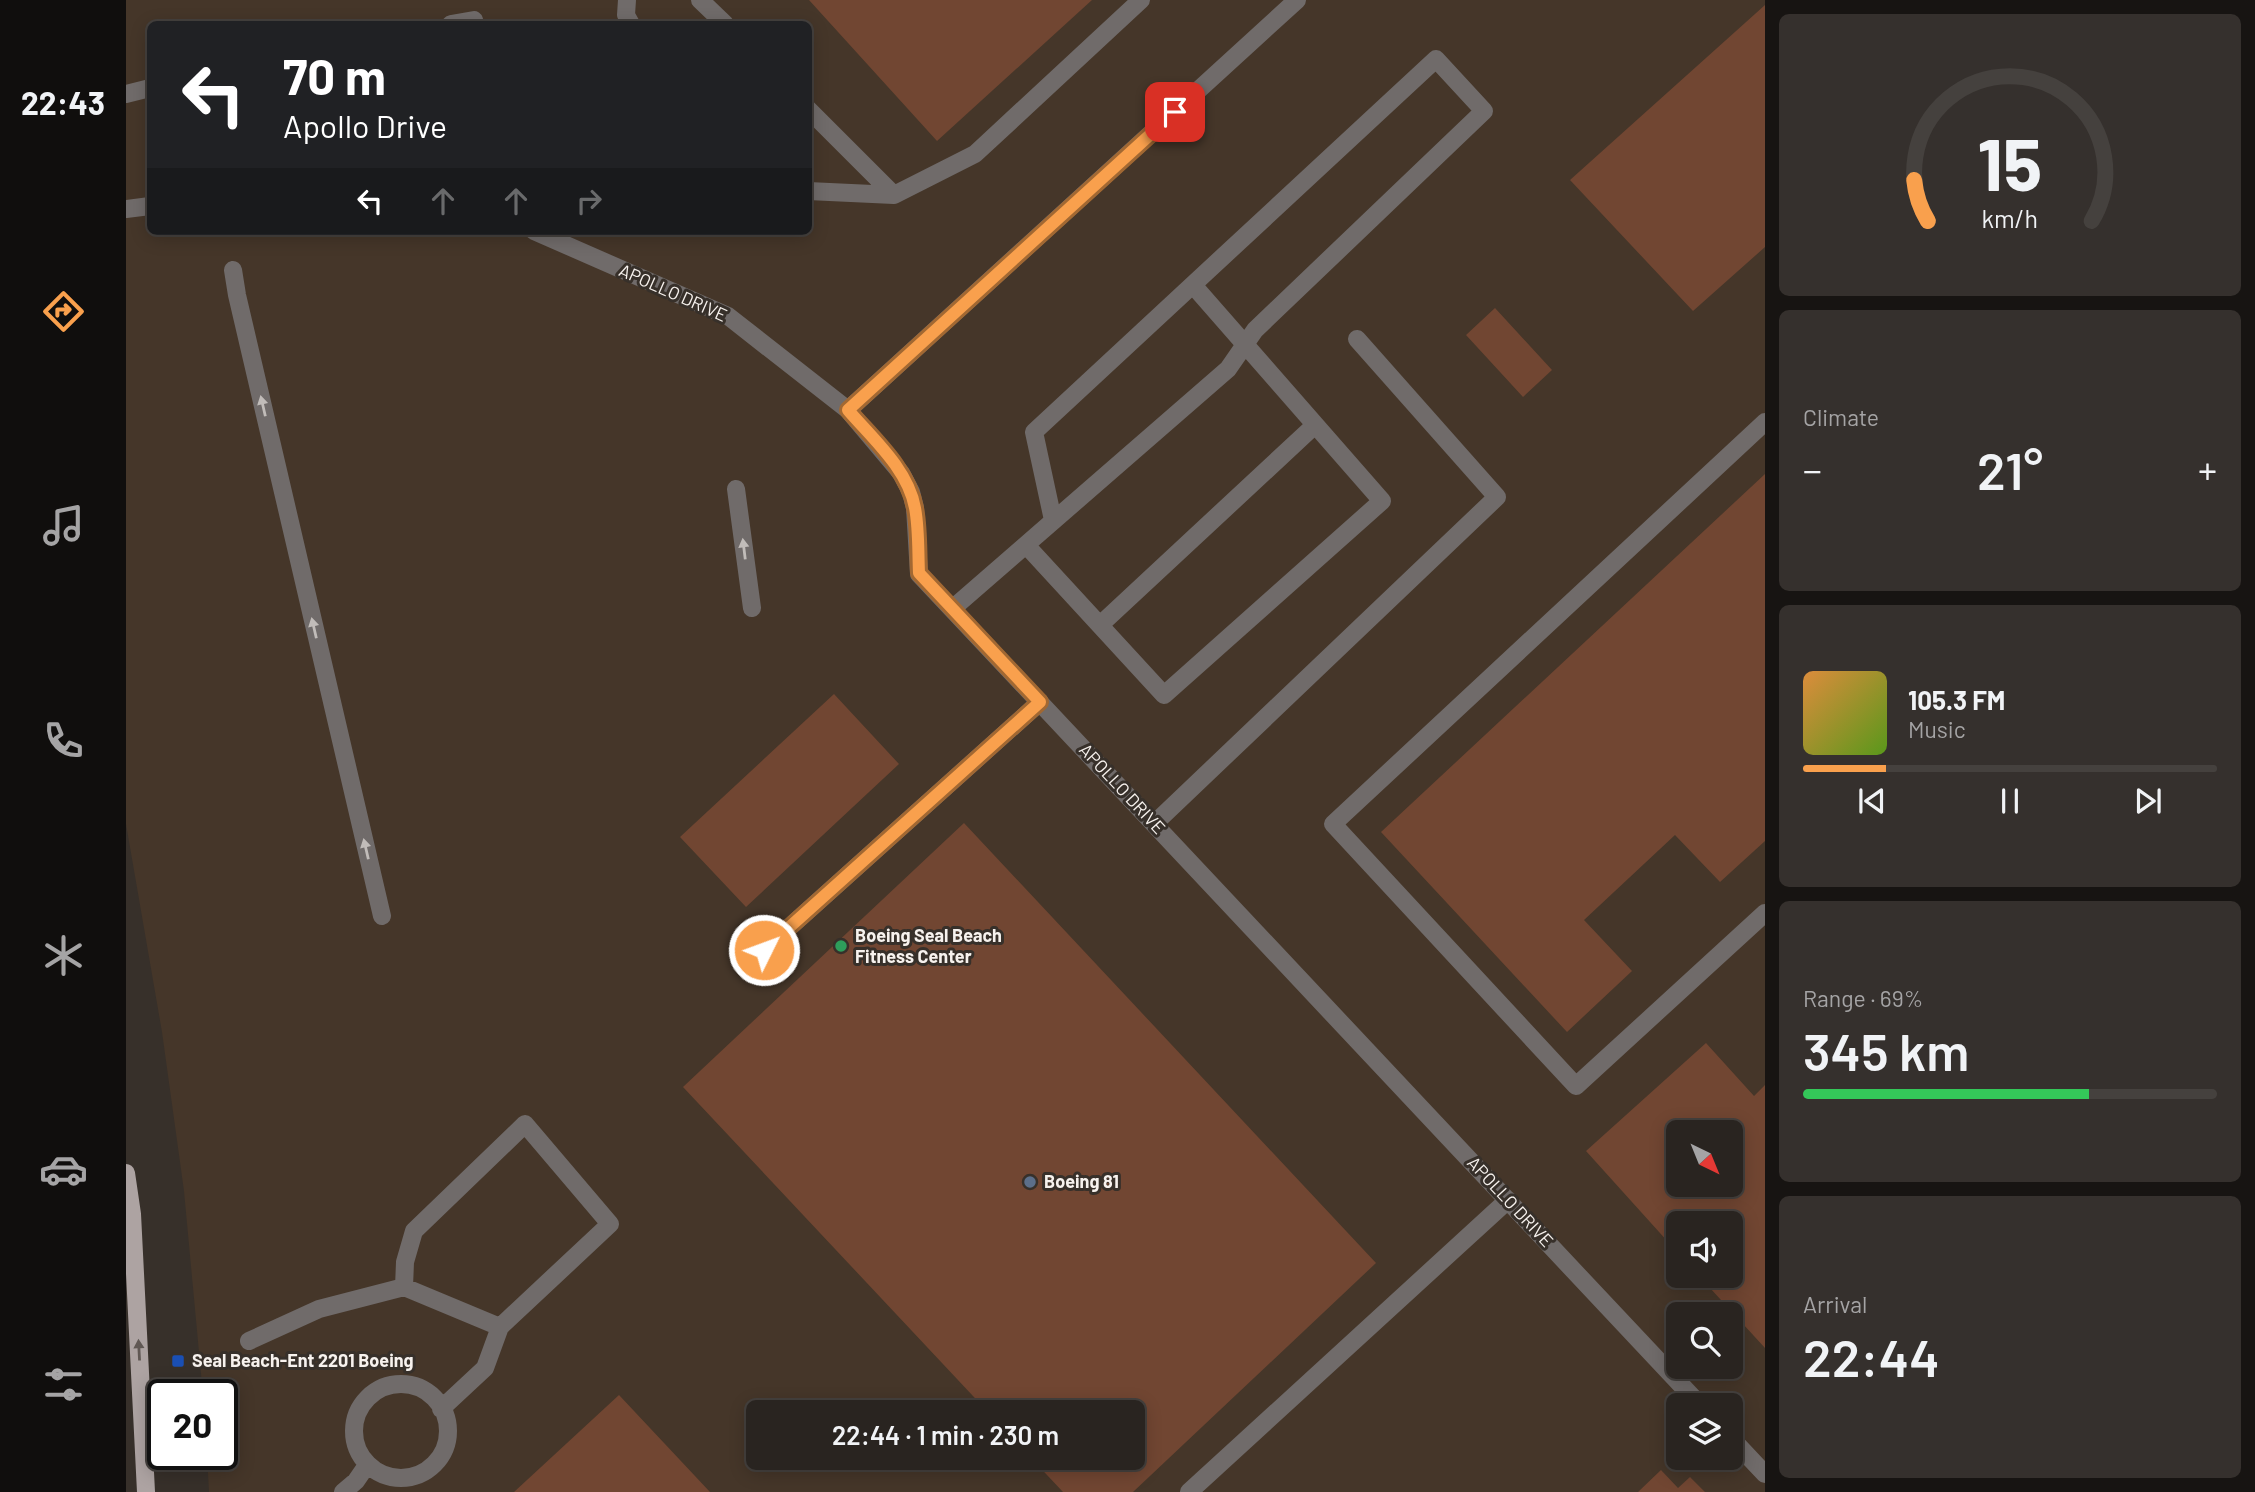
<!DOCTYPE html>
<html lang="en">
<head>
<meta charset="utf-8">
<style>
  :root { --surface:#292420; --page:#35302d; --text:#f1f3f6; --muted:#a5a4a5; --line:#45413e; --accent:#f9a04d }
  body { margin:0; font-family:Barlow,sans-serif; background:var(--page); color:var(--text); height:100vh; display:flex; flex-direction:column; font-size:26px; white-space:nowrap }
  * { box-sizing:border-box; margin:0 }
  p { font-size:23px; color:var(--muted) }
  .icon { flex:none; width:38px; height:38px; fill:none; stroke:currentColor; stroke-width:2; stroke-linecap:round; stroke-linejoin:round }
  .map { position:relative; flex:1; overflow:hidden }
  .side { display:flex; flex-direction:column; gap:14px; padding:14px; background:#171412; width:490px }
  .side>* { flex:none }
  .top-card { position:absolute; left:21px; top:21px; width:665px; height:214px; border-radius:10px; box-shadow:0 4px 18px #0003,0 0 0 2px var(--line); background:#202124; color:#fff; overflow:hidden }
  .needle { width:46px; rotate:137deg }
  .fabs { position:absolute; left:1540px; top:1120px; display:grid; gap:14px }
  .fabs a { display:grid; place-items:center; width:77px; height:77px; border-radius:10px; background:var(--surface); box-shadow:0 4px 18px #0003,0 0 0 2px var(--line); font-size:35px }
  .speed { position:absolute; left:21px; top:1379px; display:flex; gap:14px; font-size:35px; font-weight:700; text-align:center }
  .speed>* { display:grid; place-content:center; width:91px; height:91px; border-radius:50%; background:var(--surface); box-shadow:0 4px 18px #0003,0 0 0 2px var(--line); line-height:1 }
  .speed .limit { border:4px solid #111; border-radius:10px; background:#fff; color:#111 }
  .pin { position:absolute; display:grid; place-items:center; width:60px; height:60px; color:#fff; margin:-30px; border-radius:14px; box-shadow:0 4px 10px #0006 }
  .me { position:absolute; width:77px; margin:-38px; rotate:48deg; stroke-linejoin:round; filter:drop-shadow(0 0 5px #0008) }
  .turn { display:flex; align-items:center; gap:24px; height:147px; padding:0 21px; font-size:32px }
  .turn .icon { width:91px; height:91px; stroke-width:2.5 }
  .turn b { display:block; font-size:49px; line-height:60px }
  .lanes { display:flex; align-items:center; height:66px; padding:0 21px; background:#0003; justify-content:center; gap:35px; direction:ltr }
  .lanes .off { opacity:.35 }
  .big { font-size:52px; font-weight:600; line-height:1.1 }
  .side .widget { flex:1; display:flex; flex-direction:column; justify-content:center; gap:10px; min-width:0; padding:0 24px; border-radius:10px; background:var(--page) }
  .side .dial { align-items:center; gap:0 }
  .dial svg { height:182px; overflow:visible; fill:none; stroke:var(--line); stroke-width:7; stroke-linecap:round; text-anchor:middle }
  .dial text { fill:var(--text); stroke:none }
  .song { display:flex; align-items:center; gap:21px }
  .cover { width:84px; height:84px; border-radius:10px; background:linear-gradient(135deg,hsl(30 70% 55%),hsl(90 70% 35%)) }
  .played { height:7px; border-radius:4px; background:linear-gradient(90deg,var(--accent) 20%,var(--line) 20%) }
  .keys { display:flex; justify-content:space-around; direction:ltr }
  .heat { display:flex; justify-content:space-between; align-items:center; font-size:38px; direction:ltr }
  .charge { height:10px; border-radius:5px; background:linear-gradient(90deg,#34c759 69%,var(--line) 0) }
  .trip { position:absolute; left:620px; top:1400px; width:399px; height:70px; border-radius:10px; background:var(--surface); box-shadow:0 4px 18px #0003,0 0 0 2px var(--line); font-weight:600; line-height:70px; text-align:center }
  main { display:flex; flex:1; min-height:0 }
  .dock { display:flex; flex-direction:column; width:126px; justify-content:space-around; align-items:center; background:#100e0d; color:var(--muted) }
  .dock .icon { width:49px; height:49px }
  .dock .on { color:var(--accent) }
  .dock b { font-size:32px; color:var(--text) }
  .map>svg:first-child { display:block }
  .industrial { fill:#453629; fill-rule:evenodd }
  .building { fill:#714632; fill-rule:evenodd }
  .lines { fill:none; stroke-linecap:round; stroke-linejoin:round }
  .lane { stroke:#706b6a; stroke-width:18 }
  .primary { stroke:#ada3a2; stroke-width:18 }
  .oneway { fill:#c1bcb9 }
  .oneway2 { fill:#605854 }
  .route-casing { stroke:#a26832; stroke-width:18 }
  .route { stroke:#f9a04d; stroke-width:12 }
  .leisure-dot { fill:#2e9e5b; stroke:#37302a; stroke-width:2.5 }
  .service-dot { fill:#5c6f8a; stroke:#37302a; stroke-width:2.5 }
  .transit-dot { fill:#1a4fb4; stroke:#37302a; stroke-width:2.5 }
  .labels { text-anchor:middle; stroke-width:6; stroke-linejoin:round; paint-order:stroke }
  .street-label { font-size:18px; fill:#f7f2ee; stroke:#37302a }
  .poi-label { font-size:18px; font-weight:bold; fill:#f7f2ee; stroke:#37302a; text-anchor:start }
</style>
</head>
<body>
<main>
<nav class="dock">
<b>22:43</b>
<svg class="icon on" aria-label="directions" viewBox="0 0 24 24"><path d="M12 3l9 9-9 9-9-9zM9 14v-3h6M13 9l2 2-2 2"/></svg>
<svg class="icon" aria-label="music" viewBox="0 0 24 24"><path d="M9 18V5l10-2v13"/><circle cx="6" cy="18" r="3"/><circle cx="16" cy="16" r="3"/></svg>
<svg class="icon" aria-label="phone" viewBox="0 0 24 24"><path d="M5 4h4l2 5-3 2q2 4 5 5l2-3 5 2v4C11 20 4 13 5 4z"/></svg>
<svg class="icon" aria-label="climate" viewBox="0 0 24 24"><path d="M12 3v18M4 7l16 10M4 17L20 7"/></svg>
<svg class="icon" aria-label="car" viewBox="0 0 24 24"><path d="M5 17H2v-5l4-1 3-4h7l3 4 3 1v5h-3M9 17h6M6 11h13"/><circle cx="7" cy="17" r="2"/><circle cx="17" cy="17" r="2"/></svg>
<svg class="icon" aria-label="filters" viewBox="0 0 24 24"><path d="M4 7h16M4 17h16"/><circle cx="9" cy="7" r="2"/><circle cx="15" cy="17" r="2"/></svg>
</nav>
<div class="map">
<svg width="1639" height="1492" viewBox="0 0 1639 1492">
  <rect width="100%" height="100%" fill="#37302a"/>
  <path class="industrial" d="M0,0H1639V1492H83L81,1454H96V1395H77L58,1191L36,1032L0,824ZM24,24H682V231H24ZM1552,1132H1605V1185H1552ZM1552,1223H1605V1276H1552ZM1552,1314H1605V1367H1552ZM1552,1405H1605V1458H1552ZM632,1412H1006V1458H632Z"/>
  <path class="building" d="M683,0H966L811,141Z
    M1639,5V247L1567,311L1444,180Z
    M1369,308L1426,370L1397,397L1340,335Z
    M1639,474V841L1594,882L1549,835L1458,920L1506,971L1441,1032L1255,832Z
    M708,694L773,764L620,907L554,837Z
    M838,823L1250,1263L1007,1492H937L905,1458H1006V1412H862L557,1087Z
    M1580,1043L1628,1096L1639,1085V1348L1573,1276H1605V1223H1552V1253L1460,1151ZM1552,1132H1605V1185H1552Z
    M493,1395L584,1492H388Z
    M1535,1470L1552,1488L1564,1477L1579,1492H1512Z"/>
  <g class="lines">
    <path class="lane" d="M501,0L500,15L505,24
      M574,0L599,24
      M325,24L348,20L349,24
      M0,94L24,88
      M682,109L768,195
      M682,191L768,195L849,154L1015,0
      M0,209L24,206
      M408,231L602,316L722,410L775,473L785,492L789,508L793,574L1574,1405
      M107,270L111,295L256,916
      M722,410L1171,0
      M1639,422L1207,824L1450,1086L1639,913
      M610,489L626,608
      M900,545L1038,695L1256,501L1067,285
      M826,609L1102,369L1129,330L1358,111L1310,59L908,432L927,520
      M974,625L1189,425
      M1029,823L1371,497L1231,339
      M638,950L914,702
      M278,1287L279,1262L288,1231L399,1124L484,1224L374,1327
      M123,1341L193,1309L278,1287L374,1327L359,1368L315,1409
      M228 1431a47 47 0 1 1 94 0a47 47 0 1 1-94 0Z
      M1605,1438L1639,1474
      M217,1492L230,1481L241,1465
      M1063,1492L1382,1200"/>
    <path class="primary" d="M0,1173L6,1214L20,1492"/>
  </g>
  <defs><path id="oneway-solid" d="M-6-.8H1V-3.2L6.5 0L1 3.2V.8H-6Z" transform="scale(1.75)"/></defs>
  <g class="oneway">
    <use href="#oneway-solid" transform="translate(137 406) rotate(-103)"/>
    <use href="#oneway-solid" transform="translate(618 549) rotate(-97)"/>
    <use href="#oneway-solid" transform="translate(188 628) rotate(-103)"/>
    <use href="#oneway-solid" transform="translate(240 849) rotate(-103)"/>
  </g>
  <use class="oneway2" href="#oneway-solid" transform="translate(13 1350) rotate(-93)"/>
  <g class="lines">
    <g class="route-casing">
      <path id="route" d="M638,950L914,702L793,573C792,552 793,529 789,508C782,469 746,438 722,410L1049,112"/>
    </g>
    <use href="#route" class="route"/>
  </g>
  <circle class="leisure-dot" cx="715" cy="946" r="7"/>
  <circle class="service-dot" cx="904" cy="1182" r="7"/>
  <rect class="transit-dot" x="45" y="1354" width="14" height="14" rx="3.5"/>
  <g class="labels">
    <g class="street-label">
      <text transform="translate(547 293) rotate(24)" y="6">APOLLO DRIVE</text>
      <text transform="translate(996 789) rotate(47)" y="6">APOLLO DRIVE</text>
      <text transform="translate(1384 1202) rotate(47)" y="6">APOLLO DRIVE</text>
    </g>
    <g class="poi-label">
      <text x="729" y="942">Boeing Seal Beach<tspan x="729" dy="21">Fitness Center</tspan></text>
      <text x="918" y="1188">Boeing 81</text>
      <text x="66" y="1367">Seal Beach-Ent 2201 Boeing</text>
    </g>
  </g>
</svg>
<div class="fabs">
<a><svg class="needle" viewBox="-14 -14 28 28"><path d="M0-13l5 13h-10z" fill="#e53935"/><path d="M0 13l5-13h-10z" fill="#a5a4a5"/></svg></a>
<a><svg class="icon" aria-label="sound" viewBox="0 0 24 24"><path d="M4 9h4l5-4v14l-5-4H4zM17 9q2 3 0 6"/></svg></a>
<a><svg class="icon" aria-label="search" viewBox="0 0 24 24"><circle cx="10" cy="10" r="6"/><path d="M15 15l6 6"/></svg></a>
<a><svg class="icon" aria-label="layers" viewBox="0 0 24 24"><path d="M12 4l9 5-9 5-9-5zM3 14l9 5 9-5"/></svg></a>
</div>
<div class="speed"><div class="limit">20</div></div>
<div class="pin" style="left:1049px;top:112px;background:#d93025"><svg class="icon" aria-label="arrive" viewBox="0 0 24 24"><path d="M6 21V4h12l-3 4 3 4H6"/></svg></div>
<svg class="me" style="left:638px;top:950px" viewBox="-20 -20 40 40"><circle r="17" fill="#f9a04d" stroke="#fff" stroke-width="3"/><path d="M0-11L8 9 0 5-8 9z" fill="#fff"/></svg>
<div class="trip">22:44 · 1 min · 230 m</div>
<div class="top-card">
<div class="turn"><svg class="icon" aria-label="left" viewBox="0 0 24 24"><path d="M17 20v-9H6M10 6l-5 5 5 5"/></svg><div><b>70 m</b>Apollo Drive</div></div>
<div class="lanes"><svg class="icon" aria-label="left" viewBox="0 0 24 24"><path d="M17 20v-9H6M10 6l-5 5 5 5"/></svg><svg class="icon off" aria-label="ahead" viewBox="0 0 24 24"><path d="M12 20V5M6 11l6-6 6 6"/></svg><svg class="icon off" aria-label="ahead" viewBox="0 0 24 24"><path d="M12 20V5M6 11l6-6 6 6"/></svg><svg class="icon off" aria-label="right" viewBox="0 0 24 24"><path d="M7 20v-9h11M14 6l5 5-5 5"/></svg></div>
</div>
</div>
<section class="side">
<div class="widget dial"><svg viewBox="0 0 100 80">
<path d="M14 69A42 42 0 1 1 86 69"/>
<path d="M14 69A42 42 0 0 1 8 51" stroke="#f9a04d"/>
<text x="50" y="56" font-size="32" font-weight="700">15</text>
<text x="50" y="72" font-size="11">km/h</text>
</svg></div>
<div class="widget"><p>Climate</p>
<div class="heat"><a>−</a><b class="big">21°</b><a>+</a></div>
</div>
<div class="widget">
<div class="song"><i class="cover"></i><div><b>105.3 FM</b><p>Music</p></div></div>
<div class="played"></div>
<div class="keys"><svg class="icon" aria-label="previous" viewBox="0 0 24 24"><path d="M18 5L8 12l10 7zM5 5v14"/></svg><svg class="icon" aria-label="pause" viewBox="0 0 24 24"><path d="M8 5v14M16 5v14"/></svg><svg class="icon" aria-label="next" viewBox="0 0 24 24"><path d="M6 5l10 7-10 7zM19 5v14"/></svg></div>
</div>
<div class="widget"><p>Range · 69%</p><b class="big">345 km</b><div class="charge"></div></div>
<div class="widget"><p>Arrival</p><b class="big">22:44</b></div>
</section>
</main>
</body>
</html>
